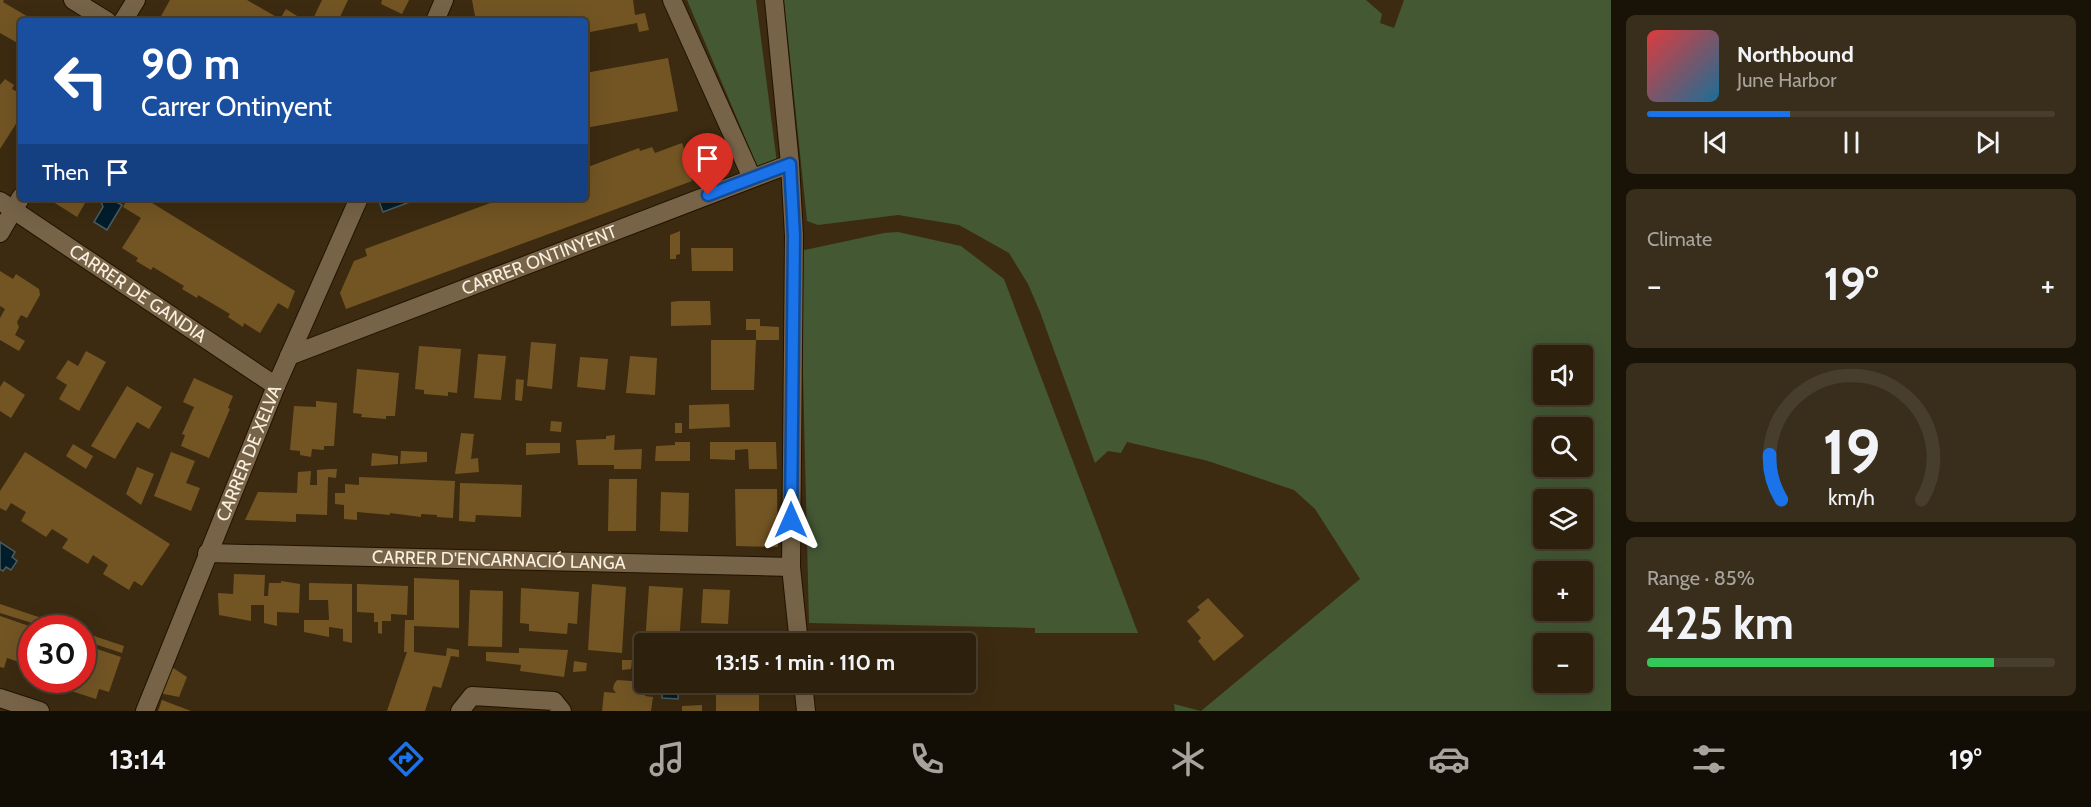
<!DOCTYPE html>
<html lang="en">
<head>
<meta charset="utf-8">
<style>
  :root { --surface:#2d200d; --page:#392d1b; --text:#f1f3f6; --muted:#a7a39d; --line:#483e2e; --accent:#1a73e8 }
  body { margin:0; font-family:Cabin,sans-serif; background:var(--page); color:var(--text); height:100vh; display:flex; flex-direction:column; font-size:22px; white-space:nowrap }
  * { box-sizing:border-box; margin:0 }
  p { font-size:20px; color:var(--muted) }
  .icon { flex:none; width:33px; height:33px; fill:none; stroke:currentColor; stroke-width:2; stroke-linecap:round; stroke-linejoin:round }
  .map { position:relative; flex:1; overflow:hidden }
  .sheet { display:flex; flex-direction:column; gap:15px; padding:15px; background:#191207; width:480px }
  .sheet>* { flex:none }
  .hud { position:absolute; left:18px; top:18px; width:570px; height:183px; border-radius:6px; box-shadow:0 6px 24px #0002,0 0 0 2px var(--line); background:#1a4fa0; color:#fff; overflow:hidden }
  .fabs { position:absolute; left:1533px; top:345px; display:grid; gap:12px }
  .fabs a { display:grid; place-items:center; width:60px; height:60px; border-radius:6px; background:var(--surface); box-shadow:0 6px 24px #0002,0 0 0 2px var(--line); font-size:30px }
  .speed { position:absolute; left:18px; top:615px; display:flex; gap:12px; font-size:30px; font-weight:700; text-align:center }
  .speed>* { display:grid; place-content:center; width:78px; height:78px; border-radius:50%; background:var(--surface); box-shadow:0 6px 24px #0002,0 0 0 2px var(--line); line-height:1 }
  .speed .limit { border:9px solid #d22; background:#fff; color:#111 }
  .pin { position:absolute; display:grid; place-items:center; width:51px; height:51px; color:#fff; margin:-62px -26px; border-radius:50% 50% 50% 0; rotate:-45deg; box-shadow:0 0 6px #0007 }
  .pin .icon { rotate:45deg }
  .me { position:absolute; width:66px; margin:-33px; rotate:0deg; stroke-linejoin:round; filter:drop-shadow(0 0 4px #0008) }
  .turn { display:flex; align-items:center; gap:21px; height:126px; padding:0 24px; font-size:27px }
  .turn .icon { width:78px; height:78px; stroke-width:2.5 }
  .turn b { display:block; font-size:42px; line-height:51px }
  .then { display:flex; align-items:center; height:57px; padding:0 24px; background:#0003; gap:12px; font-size:22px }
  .big { font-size:45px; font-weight:700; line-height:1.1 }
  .sheet .tile { flex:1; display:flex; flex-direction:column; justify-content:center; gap:9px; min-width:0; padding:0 21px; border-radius:9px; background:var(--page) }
  .sheet .dial { align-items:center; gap:0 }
  .dial svg { height:156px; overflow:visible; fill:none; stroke:var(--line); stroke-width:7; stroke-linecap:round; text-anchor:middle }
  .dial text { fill:var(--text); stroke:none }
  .song { display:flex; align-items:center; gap:18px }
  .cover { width:72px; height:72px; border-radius:9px; background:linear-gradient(135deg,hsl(0 70% 55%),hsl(200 70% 35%)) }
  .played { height:6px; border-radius:3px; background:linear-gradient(90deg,var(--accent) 35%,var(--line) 35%) }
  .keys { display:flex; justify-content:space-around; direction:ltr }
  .heat { display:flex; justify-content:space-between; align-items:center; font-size:33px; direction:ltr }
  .charge { height:9px; border-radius:4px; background:linear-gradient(90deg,#34c759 85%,var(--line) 0) }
  .trip { position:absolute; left:634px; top:633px; width:342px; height:60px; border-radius:6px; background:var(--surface); box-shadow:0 6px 24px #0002,0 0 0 2px var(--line); font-weight:700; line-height:60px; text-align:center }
  .tab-bar { display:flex; height:96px; justify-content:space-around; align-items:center; background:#120d05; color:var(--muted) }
  .tab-bar .icon { width:42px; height:42px }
  .tab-bar .on { color:var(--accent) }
  .tab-bar b { font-size:27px; color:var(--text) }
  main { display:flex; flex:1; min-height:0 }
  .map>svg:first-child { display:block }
  .green { fill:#445834; fill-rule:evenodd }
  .water { fill:#001d2c; stroke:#4b5c62; stroke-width:1.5 }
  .building { fill:#735524 }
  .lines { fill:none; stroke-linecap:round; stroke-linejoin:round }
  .minor-casing { stroke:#221300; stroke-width:20 }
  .minor { stroke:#766348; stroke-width:18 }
  .route-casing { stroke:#114b97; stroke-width:15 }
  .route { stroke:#1a73e8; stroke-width:10 }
  .labels { text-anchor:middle; stroke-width:6; stroke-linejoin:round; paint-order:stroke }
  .street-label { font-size:18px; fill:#f9efdf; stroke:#3c2b11 }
</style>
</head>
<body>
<main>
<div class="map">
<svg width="1611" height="711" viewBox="0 0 1611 711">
  <rect width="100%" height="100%" fill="#3c2b11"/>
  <path class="green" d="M687,0H756L777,163L758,168Z
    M784,0H1366L1382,14L1380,23L1394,28L1404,0H1611V711H1175L1174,704L1201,711L1360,579L1315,509L1294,490L1208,461L1127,442L1121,453L1108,451L1095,463L1040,312L1028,284L1009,253L959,225L898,215L818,225L807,221ZM1544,356H1582V394H1544ZM1544,428H1582V466H1544ZM1544,500H1582V538H1544ZM1544,572H1582V610H1544ZM1544,644H1582V682H1544Z
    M898,232L961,246L1004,279L1138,633H1035V628L809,623L800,251L884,233Z"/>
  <path class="water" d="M104,198H109L122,205L107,230L94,222L103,207L101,201Z
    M388,198H418V199L383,212L379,201Z
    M0,542L15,552L12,557L17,561L11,570L6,567L3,571L0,569Z
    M663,683H679L678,699L662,698Z"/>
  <path class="building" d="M0,0H4L3,2L35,21H21V45L0,33Z
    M170,0H247L280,19L286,9L305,21H170L161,16Z
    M322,0H348L338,21H312Z
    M382,0H409L402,14L381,4Z
    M472,0H633L635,15L645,13L649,30L639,32L637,23L585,33V21H476Z
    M668,58L678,111L585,128V73Z
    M5,79L14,85L12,89L21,94V104L16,112L21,116L0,149V85Z
    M682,143L691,167L688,169L692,181L346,309L340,293L354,261L367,256L365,249L504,198H585V168L639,148L640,151L652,147L655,153Z
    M47,198H88L77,217Z
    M118,198H144L295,291L288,309L278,303L260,333L244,323L243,327L228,317L230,314L198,295L197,298L182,289L184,286L153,267L151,270L136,261L138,258L122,248L141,218L123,207L126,202Z
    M680,231V254L676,255V259H670V235Z
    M691,248H733V271H692Z
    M0,271L13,279L16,274L39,289L40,295L27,318L21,315L17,322L19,327L15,335L25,341L19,351L0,340V318L5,309L0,306Z
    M678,301H710L711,325L671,326V302Z
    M746,319H760V326L779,327V340H756V330H746Z
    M711,340H756L754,390H711Z
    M531,342L556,344L552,389L527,386Z
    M419,346L461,349L457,393L448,392V396L424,394V390L415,389Z
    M86,351L106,362L79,411L59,399L67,385L56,378L68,360L78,366Z
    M478,354L506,356L501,400L474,398Z
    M630,356L657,358L655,395L626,393Z
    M580,357L608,359L605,390L577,387Z
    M357,369L399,373L395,416H386V419L361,417L362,414L353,413Z
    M194,378L233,396L228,408L230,409L209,458L181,446L185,435L182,434L194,407L183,402Z
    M516,379L524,380L522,401L515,400Z
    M4,381L25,395L11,418L0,411V387Z
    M127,386L162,407L149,429L137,422L115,459L91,446Z
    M316,401L337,403L334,446H324V450L312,449L311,457L300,455V451L290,450L294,406L316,407Z
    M729,404L730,427L689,429V405Z
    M551,421L562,422L561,432L550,431Z
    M675,423H682V433H675Z
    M461,433L474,434L471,459L478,458L479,472L455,474Z
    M615,435L614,450L642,449L641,469H614V465H578L576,440L606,439V436Z
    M675,442H690V461H655L656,446L675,445Z
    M710,442H776L777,469H749L748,449L735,450V460L710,459Z
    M526,443H560V453L526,455Z
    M73,444L93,456L86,469L66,456Z
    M401,451L427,452V462L400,464Z
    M25,452L170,544L142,586L134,581L129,590L103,574L108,565L93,555L88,564L62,548L68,539L52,529L46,537L21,521L26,512L11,503L6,511L0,508V491Z
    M171,452L195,461L186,483L200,488L191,511L154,496Z
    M372,453L398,456V464L371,466Z
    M137,467L154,474L141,505L126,494Z
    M329,469H337L336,478L328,477L327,515L296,514V522L245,520L258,492L297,493L298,472L311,471L310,485H317V470Z
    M359,477L455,481L453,518L437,517V515L421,514V517L390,513V515L357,512V520L344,519V505L335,504V493H345V484L359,485Z
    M609,479H637L636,531H608Z
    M460,483L522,485L521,517L476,515L475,522L459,521Z
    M735,489H777L778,547L736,546Z
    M661,492L689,493L688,532L660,531Z
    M234,574L265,575L264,596H268L269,583H281V581L300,584L299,613L277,612V626L264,623V605H251V621L219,615L218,593L233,594Z
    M414,578L459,580V628L414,626V652L446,656L447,648L459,650V657L451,656L441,688L433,686L425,711H387L407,652H404L405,620H414Z
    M309,583L352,584V643L343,641V629L329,627V637L304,632V620H329L328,600H309Z
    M357,584L408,586L407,615L391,614V621H382V634L378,633V622H374V613L357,612Z
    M592,584L626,587L622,653L588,650Z
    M649,586L683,588L679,644H645Z
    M521,588L579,592L577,624L568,623L567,634L529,631V624L520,623Z
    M703,589L730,590L728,624L701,623Z
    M470,590L503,591L502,647L468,646Z
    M1208,598L1244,636L1214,661L1198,641L1201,638L1187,621L1200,610L1197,607Z
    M0,604L71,628H48L0,613Z
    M0,616L32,627V678L22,675L25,664L7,658L4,668L0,667Z
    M82,632L124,646L122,653L82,640Z
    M82,644L121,657L109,692L99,689L96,699L68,690L71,680H82Z
    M519,648L568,650L564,677L520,671L521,665L486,661V652L519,653Z
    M622,660H632L631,669L622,670Z
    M574,661L587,663L586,671L573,672Z
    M170,666L187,677L179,697L159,693Z
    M617,680L646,682L645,696L653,697L651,711H602L604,692L616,693L613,689L614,684Z
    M700,682H711V692L699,691Z
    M753,682H759V711H716V683Z
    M162,700L191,711H158Z
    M702,705V711H682V706Z"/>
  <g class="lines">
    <g class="minor-casing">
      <g id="minor">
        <path d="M73,0L107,21"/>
        <path d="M672,0L752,178"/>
        <path d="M774,0L790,164L794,236L791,567L799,644"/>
        <path d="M123,21L136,0"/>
        <path d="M435,21L444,0"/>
        <path id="s1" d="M0,201L276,386"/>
        <path d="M0,233L21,197"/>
        <path id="s2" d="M289,356L790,164"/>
        <path id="s3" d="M207,553L791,567"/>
        <path d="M803,682L806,711"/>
        <path d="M0,698L40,711"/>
        <path id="s4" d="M145,711L276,386L359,198"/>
        <path d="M460,711L472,696L554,701L562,711"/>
      </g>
    </g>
    <use href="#minor" class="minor"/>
  </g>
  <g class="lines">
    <g class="route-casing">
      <path id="route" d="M708,195L790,164L794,236L791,520"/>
    </g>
    <use href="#route" class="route"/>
  </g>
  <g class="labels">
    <g class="street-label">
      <text dy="6" stroke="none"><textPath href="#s2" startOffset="268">CARRER ONTINYENT</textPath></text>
      <text dy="6" stroke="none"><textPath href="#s1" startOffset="166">CARRER DE GANDIA</textPath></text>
      <text dy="6" stroke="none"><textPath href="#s4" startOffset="278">CARRER DE XELVA</textPath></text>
      <text dy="6" stroke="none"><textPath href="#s3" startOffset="292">CARRER D'ENCARNACIÓ LANGA</textPath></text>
    </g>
  </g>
</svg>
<div class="fabs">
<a><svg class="icon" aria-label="sound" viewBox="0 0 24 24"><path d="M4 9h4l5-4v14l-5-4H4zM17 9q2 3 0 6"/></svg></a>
<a><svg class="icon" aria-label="search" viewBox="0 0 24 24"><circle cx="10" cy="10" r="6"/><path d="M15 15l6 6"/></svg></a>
<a><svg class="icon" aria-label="layers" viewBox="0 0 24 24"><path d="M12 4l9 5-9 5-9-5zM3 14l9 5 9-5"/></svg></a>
<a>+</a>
<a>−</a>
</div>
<div class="speed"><div class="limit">30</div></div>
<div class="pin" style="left:708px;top:195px;background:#d93025"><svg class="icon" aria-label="arrive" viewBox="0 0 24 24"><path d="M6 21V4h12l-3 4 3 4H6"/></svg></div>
<svg class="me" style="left:791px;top:520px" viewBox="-20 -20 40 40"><path d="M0-17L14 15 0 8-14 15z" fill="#1a73e8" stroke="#fff" stroke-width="4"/></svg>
<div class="trip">13:15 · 1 min · 110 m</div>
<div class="hud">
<div class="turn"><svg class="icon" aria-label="left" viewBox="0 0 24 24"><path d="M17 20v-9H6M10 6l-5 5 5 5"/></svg><div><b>90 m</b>Carrer Ontinyent</div></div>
<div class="then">Then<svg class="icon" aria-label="arrive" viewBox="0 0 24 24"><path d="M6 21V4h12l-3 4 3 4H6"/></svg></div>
</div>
</div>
<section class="sheet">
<div class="tile">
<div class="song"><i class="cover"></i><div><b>Northbound</b><p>June Harbor</p></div></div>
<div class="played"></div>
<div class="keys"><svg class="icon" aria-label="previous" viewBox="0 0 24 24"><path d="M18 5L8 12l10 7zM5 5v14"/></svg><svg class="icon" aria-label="pause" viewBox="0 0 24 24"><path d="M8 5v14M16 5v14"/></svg><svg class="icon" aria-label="next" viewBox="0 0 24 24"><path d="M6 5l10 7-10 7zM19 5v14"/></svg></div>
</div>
<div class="tile"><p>Climate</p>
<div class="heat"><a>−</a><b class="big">19°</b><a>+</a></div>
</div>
<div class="tile dial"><svg viewBox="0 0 100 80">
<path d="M14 69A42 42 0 1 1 86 69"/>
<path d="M14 69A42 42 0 0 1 8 46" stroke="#1a73e8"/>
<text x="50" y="56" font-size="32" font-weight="700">19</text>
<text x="50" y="72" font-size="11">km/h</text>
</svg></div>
<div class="tile"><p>Range · 85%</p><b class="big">425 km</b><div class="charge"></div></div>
</section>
</main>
<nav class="tab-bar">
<b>13:14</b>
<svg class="icon on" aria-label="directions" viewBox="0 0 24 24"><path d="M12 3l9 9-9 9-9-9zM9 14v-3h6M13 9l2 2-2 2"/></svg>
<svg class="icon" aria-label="music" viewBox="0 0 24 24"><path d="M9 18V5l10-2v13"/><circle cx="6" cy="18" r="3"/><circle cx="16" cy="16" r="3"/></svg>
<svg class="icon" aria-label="phone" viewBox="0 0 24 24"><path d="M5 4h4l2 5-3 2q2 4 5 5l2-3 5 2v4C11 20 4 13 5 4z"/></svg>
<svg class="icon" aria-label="climate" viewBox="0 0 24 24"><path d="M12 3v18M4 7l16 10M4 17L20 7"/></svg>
<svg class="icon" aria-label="car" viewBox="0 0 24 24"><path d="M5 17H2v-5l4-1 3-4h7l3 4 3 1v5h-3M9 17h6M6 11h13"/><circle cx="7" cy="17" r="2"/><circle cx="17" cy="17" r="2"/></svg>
<svg class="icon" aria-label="filters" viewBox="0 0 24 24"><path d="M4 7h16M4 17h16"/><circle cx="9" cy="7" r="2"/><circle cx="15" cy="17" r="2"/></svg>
<b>19°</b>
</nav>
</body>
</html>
